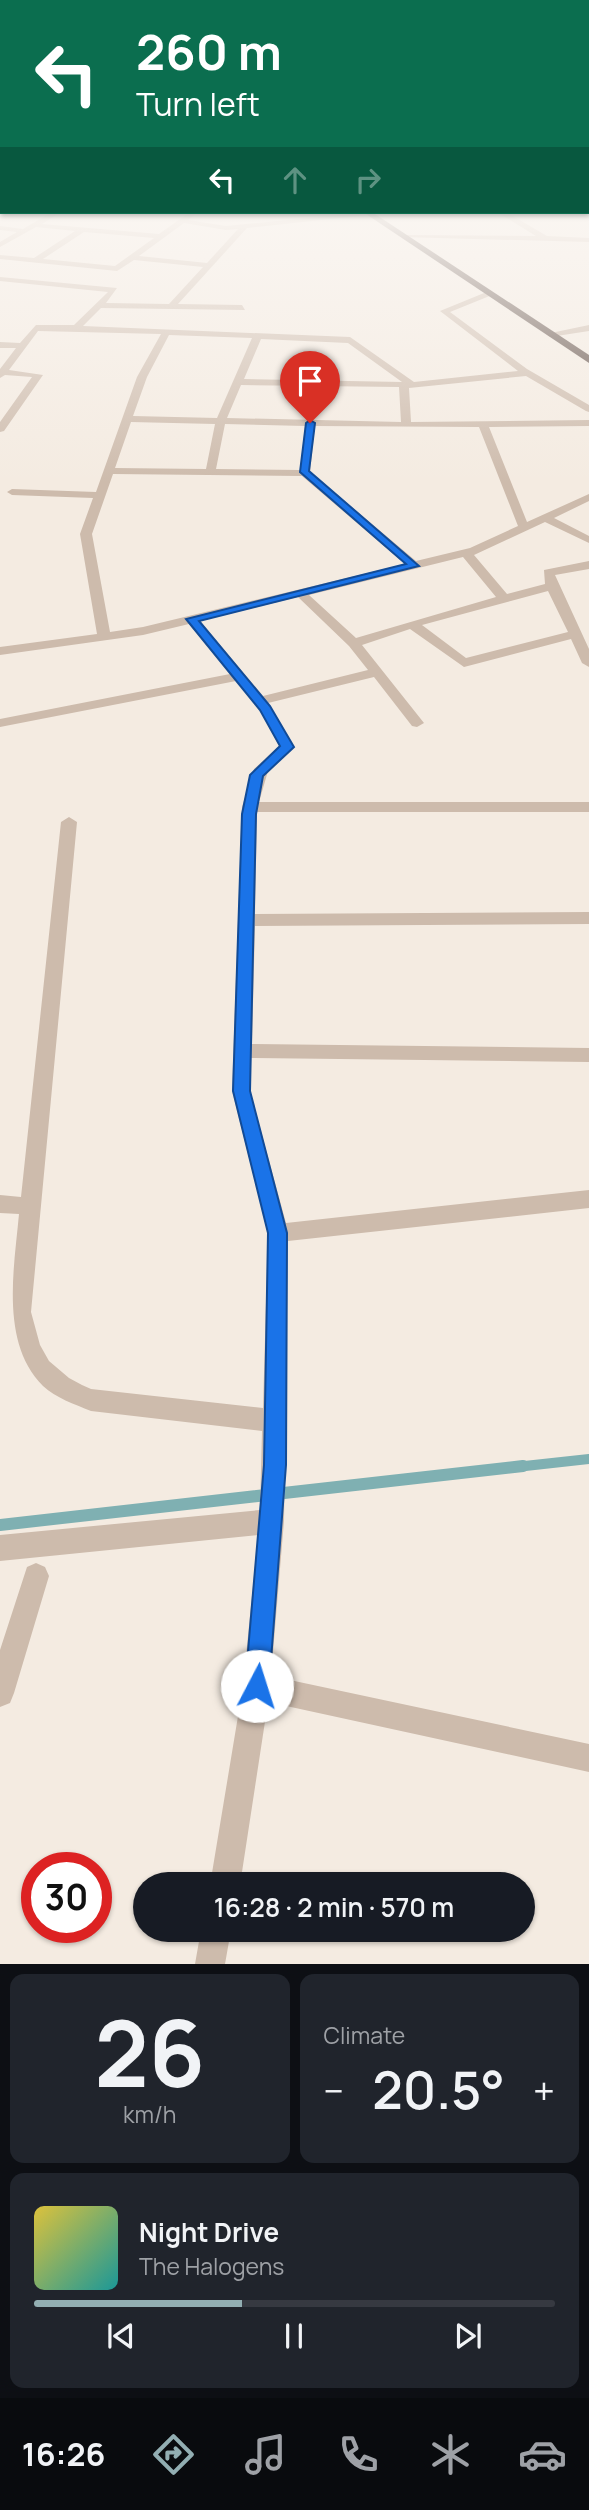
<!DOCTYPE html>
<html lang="en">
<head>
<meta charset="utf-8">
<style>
  :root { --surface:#171b24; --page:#20242c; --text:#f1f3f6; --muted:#9ea1a6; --line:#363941; --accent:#92aeb2 }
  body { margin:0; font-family:Manrope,sans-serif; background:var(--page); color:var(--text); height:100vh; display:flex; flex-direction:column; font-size:26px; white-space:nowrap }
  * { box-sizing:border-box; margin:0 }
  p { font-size:23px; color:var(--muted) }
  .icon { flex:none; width:38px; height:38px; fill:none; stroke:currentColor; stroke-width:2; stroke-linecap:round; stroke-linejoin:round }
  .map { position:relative; height:1964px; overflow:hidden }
  .drawer { display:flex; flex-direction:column; gap:10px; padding:10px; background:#0d0f14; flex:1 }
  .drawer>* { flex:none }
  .top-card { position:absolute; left:0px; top:0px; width:590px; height:214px; box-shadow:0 2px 5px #0004; background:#0b6e4f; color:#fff; overflow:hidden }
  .speed { position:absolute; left:21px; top:1852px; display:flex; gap:14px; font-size:35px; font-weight:700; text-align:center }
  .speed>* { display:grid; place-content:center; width:91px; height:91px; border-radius:50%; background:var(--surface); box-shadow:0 2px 5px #0004; line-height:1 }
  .speed .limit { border:10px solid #d22; background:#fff; color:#111 }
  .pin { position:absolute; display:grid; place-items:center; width:60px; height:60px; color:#fff; margin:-72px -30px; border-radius:50% 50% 50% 0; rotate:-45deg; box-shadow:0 0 7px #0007 }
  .pin .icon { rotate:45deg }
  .me { position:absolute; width:77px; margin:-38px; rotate:5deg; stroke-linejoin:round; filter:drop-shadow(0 0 5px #0008) }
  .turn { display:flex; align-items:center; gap:24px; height:147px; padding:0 21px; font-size:32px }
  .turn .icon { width:91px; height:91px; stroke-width:2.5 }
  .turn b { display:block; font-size:49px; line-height:60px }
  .lanes { display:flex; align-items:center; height:66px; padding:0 21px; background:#0003; justify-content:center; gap:35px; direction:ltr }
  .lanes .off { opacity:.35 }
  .big { font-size:52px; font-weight:600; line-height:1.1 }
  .drawer .widget { flex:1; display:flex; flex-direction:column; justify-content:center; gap:10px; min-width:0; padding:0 24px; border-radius:14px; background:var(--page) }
  .drawer .dial { align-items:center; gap:0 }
  .dial b { font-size:91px; line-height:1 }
  .song { display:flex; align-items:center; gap:21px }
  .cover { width:84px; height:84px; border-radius:10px; background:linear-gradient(135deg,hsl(50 70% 55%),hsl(180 70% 35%)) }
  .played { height:7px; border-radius:4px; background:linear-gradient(90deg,var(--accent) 40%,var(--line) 40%) }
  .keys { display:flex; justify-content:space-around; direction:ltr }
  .heat { display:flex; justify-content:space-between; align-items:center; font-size:38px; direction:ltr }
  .drawer .tiles { flex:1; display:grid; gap:10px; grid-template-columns:1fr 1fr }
  .widget:last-child { grid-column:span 2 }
  .trip { position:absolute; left:133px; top:1872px; width:402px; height:70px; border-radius:35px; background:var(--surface); box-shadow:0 2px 5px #0004; font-weight:600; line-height:70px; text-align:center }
  .dock { display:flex; height:112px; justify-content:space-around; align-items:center; background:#090b0e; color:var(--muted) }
  .dock .icon { width:49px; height:49px }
  .dock .on { color:var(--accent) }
  .dock b { font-size:32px; color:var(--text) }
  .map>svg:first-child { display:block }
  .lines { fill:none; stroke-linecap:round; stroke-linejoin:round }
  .stream-far1 { stroke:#7fb0b2; stroke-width:10 }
  .stream { stroke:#7fb0b2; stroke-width:12 }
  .minor { fill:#cdbbac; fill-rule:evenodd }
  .highway { fill:#5c4a42; fill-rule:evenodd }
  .route { fill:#1a73e8; stroke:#114b97; stroke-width:2 }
</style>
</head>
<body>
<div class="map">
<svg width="589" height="1964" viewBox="0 0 589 1964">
  <rect width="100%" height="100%" fill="#f4ebe1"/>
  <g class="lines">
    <path class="stream-far1" d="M507,1468L589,1459"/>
    <path class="stream" d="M0,1525L523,1466"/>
    <path class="minor" d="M588,211L589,215L567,212H588Z
      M52,212H61L42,224L159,234L190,212H198L188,220L226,226L371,212L368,215L247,228L178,304L242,305L245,310L101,308L83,326L350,337L414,382L518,371L440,311L489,291L492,295L450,312L527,369L589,405V412L586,411L526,376L409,388L411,422L589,420V426L489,427L527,522L589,494V501L554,518L589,536V543L545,522L474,555L507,594L545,584L544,570L589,561V569L555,575L589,649V667L582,663L571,639L464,667L410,629L362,645L424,723L417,727L412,726L374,677L268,703L294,747L268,771L259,802H589V812H257L255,914L589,912V924L255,926L252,1044L589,1048V1062L251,1058L250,1091L286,1223L589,1190V1208L288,1241L284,1521L271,1676L589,1744V1772L268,1702L240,1885H210L243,1686L258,1535L0,1561V1535L260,1510L262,1431L91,1411C74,1404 56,1398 43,1386C0,1343 14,1269 19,1214L0,1213V1195L21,1197L61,822L69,817L77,822L31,1312L40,1345L49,1361L69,1378L82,1385L91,1389L263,1408L268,1233L232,1091L242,807L254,769L279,746L260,710L236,681L0,727V719L230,674L189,624L143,635L0,655V647L97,634L80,534L93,498L12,495L7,492L12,489L96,492L137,377L161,334L38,331L9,370L43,375L4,431L0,432V422L32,377L5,375L0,378V369L16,348H0V342L20,343L36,325H74L108,292L0,281V277L117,288L106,303L169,304L203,267L134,260L117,271L0,259V255L34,258L75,231L36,227L0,247V242L17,232L0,230V226L23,229ZM184,223L226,230L238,229L207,263L139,256ZM84,232L154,238L115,266L43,259ZM169,335L252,338L217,418L133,416L147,377ZM261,339L348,343L402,382L244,379ZM241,385L399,387L401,422L227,418ZM131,422L215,424L206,469L115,468ZM225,424L305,426L300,470L216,469ZM315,426L479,427L518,526L470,548L416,561L310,472ZM113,474L302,476L405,564L143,627L110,632L92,534ZM463,557L496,597L356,638L309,595ZM548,591L568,632L466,658L422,625ZM298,597L349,646L368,670L263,696L200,621Z
      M497,212H506L547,236L589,238V242L401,237L405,235L536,236Z
      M589,325V331L550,337L546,334Z
      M36,1563L45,1567L49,1576L14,1693L10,1703L0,1707V1650L27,1567Z
      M201,1930H231L225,1964H195Z"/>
    <path class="highway" d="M363,212H372L589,355V363Z"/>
  </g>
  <linearGradient id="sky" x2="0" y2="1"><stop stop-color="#7eb2d2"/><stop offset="0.43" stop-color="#faf6f2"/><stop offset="1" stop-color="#faf6f2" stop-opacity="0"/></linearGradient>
  <rect width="589" height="483" fill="url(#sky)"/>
  <path class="route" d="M310,420L315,423L309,471L419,566L199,621L270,706L294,747L263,776L256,814L250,1091L287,1233L286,1465L269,1686L266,1694L257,1698L248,1694L245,1686L264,1465L268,1233L233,1091L242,814L250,775L280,746L260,710L186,619L406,564L300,472L306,423Z"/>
</svg>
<div class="speed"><div class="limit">30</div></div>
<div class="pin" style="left:310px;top:423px;background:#d93025"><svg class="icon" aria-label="arrive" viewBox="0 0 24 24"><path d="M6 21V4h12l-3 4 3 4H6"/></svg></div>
<svg class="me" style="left:257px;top:1686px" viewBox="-20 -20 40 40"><circle r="19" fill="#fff"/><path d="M0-13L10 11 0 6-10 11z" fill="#1a73e8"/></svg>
<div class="trip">16:28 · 2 min · 570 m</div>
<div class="top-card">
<div class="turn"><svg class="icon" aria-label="left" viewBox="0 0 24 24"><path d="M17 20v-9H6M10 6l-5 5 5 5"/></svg><div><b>260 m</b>Turn left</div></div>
<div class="lanes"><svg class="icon" aria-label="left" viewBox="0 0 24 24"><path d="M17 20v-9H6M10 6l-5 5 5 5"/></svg><svg class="icon off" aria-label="ahead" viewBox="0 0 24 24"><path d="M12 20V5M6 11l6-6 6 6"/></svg><svg class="icon off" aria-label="right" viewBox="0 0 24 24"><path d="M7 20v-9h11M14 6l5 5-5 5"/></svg></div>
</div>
</div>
<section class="drawer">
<div class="tiles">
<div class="widget dial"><b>26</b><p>km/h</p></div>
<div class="widget"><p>Climate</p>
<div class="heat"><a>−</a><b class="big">20.5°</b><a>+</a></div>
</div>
<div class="widget">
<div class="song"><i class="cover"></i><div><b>Night Drive</b><p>The Halogens</p></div></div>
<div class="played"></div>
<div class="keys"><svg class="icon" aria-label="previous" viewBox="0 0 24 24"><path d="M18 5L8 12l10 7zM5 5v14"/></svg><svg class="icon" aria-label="pause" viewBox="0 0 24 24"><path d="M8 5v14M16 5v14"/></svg><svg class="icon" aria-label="next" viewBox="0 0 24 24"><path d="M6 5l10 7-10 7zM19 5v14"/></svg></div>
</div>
</div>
</section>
<nav class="dock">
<b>16:26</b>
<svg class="icon on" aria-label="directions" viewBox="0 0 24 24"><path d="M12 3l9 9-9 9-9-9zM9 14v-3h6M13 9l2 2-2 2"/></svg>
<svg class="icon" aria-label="music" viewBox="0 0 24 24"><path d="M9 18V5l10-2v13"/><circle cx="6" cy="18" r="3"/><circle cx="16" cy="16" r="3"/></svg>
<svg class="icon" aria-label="phone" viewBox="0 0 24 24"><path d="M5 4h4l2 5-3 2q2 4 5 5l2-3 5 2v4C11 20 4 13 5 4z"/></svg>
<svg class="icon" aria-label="climate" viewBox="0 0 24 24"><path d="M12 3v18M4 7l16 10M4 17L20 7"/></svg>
<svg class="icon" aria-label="car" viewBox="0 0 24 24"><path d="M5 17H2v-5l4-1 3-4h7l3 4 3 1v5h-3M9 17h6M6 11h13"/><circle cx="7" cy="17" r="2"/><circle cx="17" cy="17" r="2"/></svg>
</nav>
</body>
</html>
